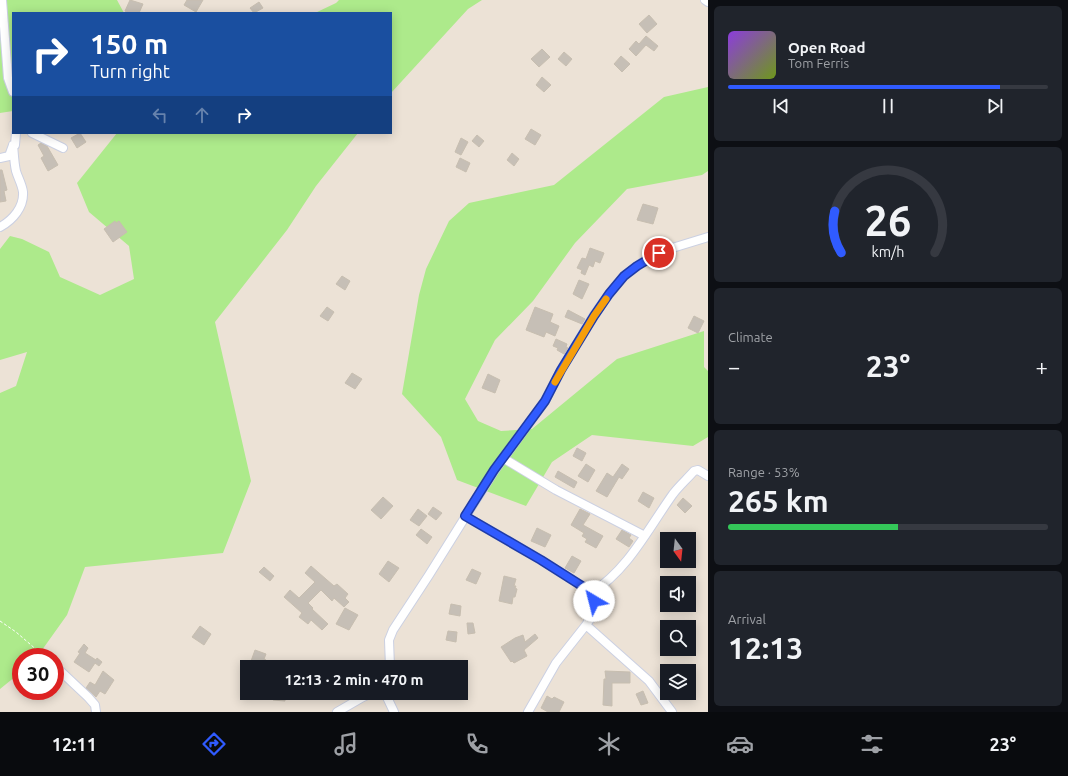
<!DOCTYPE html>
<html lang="en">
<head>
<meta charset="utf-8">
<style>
  :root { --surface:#171b24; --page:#20242c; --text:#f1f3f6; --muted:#9ea1a6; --line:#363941; --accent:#305bff }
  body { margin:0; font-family:Ubuntu,sans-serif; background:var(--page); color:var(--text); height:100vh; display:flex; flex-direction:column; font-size:15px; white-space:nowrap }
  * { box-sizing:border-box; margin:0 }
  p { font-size:13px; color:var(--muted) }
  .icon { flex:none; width:22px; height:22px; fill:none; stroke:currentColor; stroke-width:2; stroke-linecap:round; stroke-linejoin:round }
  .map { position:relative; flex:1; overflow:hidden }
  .panel { display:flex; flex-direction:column; gap:6px; padding:6px; background:#0d0f14; width:360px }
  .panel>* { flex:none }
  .top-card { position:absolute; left:12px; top:12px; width:380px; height:122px; border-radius:0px; box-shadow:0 2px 10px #0003; background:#1a4fa0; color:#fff; overflow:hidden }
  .needle { width:26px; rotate:165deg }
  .controls { position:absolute; left:660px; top:532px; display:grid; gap:8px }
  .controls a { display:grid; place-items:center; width:36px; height:36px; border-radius:0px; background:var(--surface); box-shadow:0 2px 10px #0003; font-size:20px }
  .speed { position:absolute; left:12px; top:648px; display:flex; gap:8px; font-size:20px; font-weight:700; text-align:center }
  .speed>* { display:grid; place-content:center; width:52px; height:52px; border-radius:50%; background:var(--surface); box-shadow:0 2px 10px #0003; line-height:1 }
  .speed .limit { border:6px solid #d22; background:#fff; color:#111 }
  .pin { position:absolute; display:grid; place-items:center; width:34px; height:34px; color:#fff; margin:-17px; border:2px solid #fff; border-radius:50%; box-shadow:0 1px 4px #0007 }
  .me { position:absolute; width:44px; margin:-22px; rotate:323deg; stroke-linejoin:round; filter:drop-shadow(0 0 3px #0008) }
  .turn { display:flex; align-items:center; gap:14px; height:84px; padding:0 12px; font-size:18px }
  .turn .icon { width:52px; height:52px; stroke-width:2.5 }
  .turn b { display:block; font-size:28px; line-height:34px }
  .lanes { display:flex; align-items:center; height:38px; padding:0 12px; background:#0003; justify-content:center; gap:20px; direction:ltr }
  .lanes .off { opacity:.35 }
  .big { font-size:30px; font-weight:700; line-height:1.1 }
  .panel .tile { flex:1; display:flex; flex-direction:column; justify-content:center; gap:6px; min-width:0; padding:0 14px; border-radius:6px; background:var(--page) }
  .panel .dial { align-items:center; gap:0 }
  .dial svg { height:104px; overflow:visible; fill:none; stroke:var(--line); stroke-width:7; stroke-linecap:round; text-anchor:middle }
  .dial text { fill:var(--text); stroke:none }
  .song { display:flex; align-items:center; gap:12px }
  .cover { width:48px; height:48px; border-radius:6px; background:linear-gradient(135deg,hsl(270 70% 55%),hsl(80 70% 35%)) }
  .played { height:4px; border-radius:2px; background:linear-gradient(90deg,var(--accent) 85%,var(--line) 85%) }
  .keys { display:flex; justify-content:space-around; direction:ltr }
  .heat { display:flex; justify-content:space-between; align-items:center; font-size:22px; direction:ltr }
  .charge { height:6px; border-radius:3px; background:linear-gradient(90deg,#34c759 53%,var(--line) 0) }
  .trip { position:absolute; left:240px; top:660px; width:228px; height:40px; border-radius:0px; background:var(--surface); box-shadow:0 2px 10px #0003; font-weight:700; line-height:40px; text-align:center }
  .menu { display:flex; height:64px; justify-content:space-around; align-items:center; background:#090b0e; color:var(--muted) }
  .menu .icon { width:28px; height:28px }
  .menu .current { color:var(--accent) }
  .menu b { font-size:18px; color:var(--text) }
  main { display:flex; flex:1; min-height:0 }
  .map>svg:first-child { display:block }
  .green { fill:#adea8b }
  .building { fill:#c6bfb6; stroke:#c7beb0 }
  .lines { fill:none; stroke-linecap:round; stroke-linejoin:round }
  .minor-casing { stroke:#cbd0e2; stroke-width:10 }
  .path { stroke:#fff; stroke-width:1; stroke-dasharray:3 2; stroke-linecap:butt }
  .minor { stroke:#fff; stroke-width:8 }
  .route-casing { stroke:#1f3ba6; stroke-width:10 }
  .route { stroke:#305bff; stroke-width:7 }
  .slow { stroke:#f59e0b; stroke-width:7 }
</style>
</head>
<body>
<main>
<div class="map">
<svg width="708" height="712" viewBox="0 0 708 712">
  <rect width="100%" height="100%" fill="#ece2d6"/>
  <path class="green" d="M0,0H117L124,13H13V111L0,113Z
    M339,0H482L468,9L391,93V13H315L336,3Z
    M708,87V171L702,175L627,189L575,243L533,301L495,340L465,399L478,421L501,431L532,429L617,359L704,331V367L708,371V437L693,446L592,435L552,462L526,506L457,480L441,437L402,394L419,295L426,269L449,221L469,203L554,185L664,97Z
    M117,133H358L316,186L287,230L215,322L251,481L223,553L85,567L67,615L37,657H21V672L0,689V393L16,386L27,352L0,360V249L10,236L22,239L49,252L60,277L100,295L134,279L129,246L89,212L77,183Z"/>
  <path class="building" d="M130,0L143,4L139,13H129L125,11Z
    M187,0H203L196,12L184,5Z
    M259,2L263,8L254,13L250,8Z
    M649,15L657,24L647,33L639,24Z
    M646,36L658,46L654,51L646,45L636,56L629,49L636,41L639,44Z
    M542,49L550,57L539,67L531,59Z
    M564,52L572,59L566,66L558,59Z
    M621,56L630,64L622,72L614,64Z
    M542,77L551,85L544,92L536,85Z
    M531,129L541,135L535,145L525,139Z
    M80,133L86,142L77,148L71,138Z
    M477,135L484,141L479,147L472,141Z
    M461,138L468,142L461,155L455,152Z
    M41,143L47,146L58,165L48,171L41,158L44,156L38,145Z
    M512,153L519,159L514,166L507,160Z
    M460,158L470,163L466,172L456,167Z
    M0,170H2L7,190L4,191L6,201L0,202Z
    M643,204L658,208L653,224L637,220Z
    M115,221L116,223L119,221L127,232L113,242L104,229Z
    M590,248L604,253L600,263L595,261L593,267L589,265L585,275L581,273L582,270L577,268L582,258L586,259Z
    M342,276L350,281L345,290L336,284Z
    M579,280L589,284L582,299L573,294Z
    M327,307L334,312L328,321L320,316Z
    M535,307L553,314L550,322L559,326L555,336L546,332L544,337L526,330Z
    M568,310L585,319L582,324L565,317Z
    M694,316L704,321L698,333L688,328Z
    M556,339L567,344L566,347L568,348L564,354L557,350L558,348L553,346Z
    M352,373L362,379L355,389L345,383Z
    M488,374L500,380L495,393L482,388Z
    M577,448L586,453L582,461L573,456Z
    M586,464L595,470L588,482L578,476Z
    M622,464L629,469L622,479L619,477L607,497L596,491L607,473L613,477Z
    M558,471L577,482L574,488L555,477Z
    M643,492L654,498L649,508L638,501Z
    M383,497L393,506L381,519L371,510Z
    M683,498L692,506L685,513L677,505Z
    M433,507L442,513L436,520L428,514Z
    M418,509L427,516L419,526L410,520Z
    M580,509L590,514L583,525L603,536L596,548L585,542L587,539L582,536L584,533L571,525Z
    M537,528L551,535L545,547L531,541Z
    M421,529L432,537L427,544L416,535Z
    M622,530L631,535L629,538L633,541L629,547L616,539Z
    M572,556L581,561L574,573L565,568Z
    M388,561L399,568L389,582L379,574Z
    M311,566L334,586L337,584L348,594L345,598L349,602L344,607L334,598L332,601L321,590L308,603L313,608L312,609L328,624L322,630L311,620L308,624L299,617L302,613L284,597L290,590L299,598L315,582L305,573Z
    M264,567L274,576L270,581L259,572Z
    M472,569L481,573L476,584L466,580Z
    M504,576L516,579L514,586H516L515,588L517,589L515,597H513L512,604L499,601Z
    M451,604L461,606L460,616L449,614Z
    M345,608L358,615L349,630L336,624Z
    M467,623H473L475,633L468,634Z
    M200,626L211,634L204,645L192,637Z
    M448,631L457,632L456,642L446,640Z
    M535,634L538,638L524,650L527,656L514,663L512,661L511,662L501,647L515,638L523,635L525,642Z
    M84,644L88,648L85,653L96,660L97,658L102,662L99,666L95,663L89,672L74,662L80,653L78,652Z
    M255,650L266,654L264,659L266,660L263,667H259L250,664Z
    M103,671L114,680L105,694L100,691L96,697L86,688L90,682L95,685Z
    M605,671L630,672V683H612V706L603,705L604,679H606Z
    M643,691L648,703L641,705L636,694Z
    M273,693H285V701L273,700Z
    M547,696L552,699L554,697L564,702L559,712H548L541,708Z"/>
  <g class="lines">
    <g class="minor-casing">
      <path id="minor" d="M2,0L8,78L13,92
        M705,0L708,2
        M32,133L63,148
        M0,158L9,156L13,145H15L16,133
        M0,227C13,220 24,207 23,192C22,184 18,178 16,171C14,162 14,154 13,145
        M503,458L556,490L645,536
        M465,516L541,560L582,586L591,593C628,570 648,529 673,494C679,486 687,479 694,471L698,470L708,476
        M586,625L649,681L672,712
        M44,656L45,657
        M55,666L88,697L95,705L96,712
        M390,667L389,640L393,630L429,575L494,471L545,401L561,370L594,315L609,294L624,276L648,258L669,249L708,237
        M385,693L394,712
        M337,712L363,697L372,693
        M528,712L556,663L586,625L592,616L594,609L591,593"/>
    </g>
    <path class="path" d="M0,621L16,632L38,651"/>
    <use href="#minor" class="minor"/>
  </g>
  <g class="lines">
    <g class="route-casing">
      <path id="route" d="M594,601L591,593L582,586L541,560L465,516L494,470L545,401L561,370L594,316L609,294L624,276L637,266L659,253"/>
    </g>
    <use href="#route" class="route"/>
    <path class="slow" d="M555,382L594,316L606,299"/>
  </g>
</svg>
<div class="controls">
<a><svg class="needle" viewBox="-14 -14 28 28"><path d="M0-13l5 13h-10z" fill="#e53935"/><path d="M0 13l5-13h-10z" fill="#9ea1a6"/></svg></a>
<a><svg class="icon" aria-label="sound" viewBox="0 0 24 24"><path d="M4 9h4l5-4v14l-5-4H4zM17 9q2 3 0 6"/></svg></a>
<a><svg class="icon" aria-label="search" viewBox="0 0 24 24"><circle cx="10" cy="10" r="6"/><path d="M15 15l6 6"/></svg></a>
<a><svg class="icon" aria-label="layers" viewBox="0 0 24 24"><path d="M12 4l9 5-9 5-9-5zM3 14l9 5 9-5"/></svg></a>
</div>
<div class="speed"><div class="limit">30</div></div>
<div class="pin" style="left:659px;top:253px;background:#d93025"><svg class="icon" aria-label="arrive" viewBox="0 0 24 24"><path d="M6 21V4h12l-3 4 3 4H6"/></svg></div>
<svg class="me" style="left:594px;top:601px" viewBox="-20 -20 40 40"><circle r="19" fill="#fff"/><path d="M0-13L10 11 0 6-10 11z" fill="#305bff"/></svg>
<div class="trip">12:13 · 2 min · 470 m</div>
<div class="top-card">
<div class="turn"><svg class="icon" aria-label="right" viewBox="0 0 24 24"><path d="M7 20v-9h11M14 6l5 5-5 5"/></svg><div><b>150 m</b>Turn right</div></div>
<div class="lanes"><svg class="icon off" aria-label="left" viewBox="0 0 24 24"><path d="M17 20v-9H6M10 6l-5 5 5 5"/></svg><svg class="icon off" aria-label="ahead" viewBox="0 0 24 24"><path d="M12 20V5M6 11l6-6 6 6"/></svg><svg class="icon" aria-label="right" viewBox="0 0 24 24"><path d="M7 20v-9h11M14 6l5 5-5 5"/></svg></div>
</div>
</div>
<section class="panel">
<div class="tile">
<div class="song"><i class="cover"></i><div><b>Open Road</b><p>Tom Ferris</p></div></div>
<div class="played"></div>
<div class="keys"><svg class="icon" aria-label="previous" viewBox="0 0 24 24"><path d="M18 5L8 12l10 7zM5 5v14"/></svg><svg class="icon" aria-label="pause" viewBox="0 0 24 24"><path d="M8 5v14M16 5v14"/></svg><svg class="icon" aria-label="next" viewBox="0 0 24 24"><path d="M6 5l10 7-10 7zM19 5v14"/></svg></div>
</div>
<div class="tile dial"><svg viewBox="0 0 100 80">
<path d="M14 69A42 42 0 1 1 86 69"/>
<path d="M14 69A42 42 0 0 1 9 37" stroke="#305bff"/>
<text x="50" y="56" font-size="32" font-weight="700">26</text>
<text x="50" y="72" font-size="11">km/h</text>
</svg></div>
<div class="tile"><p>Climate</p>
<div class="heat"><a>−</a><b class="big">23°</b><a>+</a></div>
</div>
<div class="tile"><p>Range · 53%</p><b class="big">265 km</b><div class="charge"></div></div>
<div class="tile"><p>Arrival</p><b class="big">12:13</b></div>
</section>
</main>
<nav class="menu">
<b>12:11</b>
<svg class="icon current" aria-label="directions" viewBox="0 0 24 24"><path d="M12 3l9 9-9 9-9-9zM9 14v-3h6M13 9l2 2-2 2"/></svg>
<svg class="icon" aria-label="music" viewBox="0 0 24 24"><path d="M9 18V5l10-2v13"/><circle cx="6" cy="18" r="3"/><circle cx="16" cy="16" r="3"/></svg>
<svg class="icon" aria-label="phone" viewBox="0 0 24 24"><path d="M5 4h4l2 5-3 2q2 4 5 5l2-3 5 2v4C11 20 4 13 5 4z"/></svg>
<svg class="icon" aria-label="climate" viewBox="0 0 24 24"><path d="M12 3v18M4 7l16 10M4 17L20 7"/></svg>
<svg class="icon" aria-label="car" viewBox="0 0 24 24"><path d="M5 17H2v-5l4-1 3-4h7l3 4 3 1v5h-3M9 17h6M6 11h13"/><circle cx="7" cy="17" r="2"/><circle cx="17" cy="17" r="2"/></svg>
<svg class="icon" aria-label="filters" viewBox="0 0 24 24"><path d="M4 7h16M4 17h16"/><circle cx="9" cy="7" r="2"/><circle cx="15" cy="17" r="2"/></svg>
<b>23°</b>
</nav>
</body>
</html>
